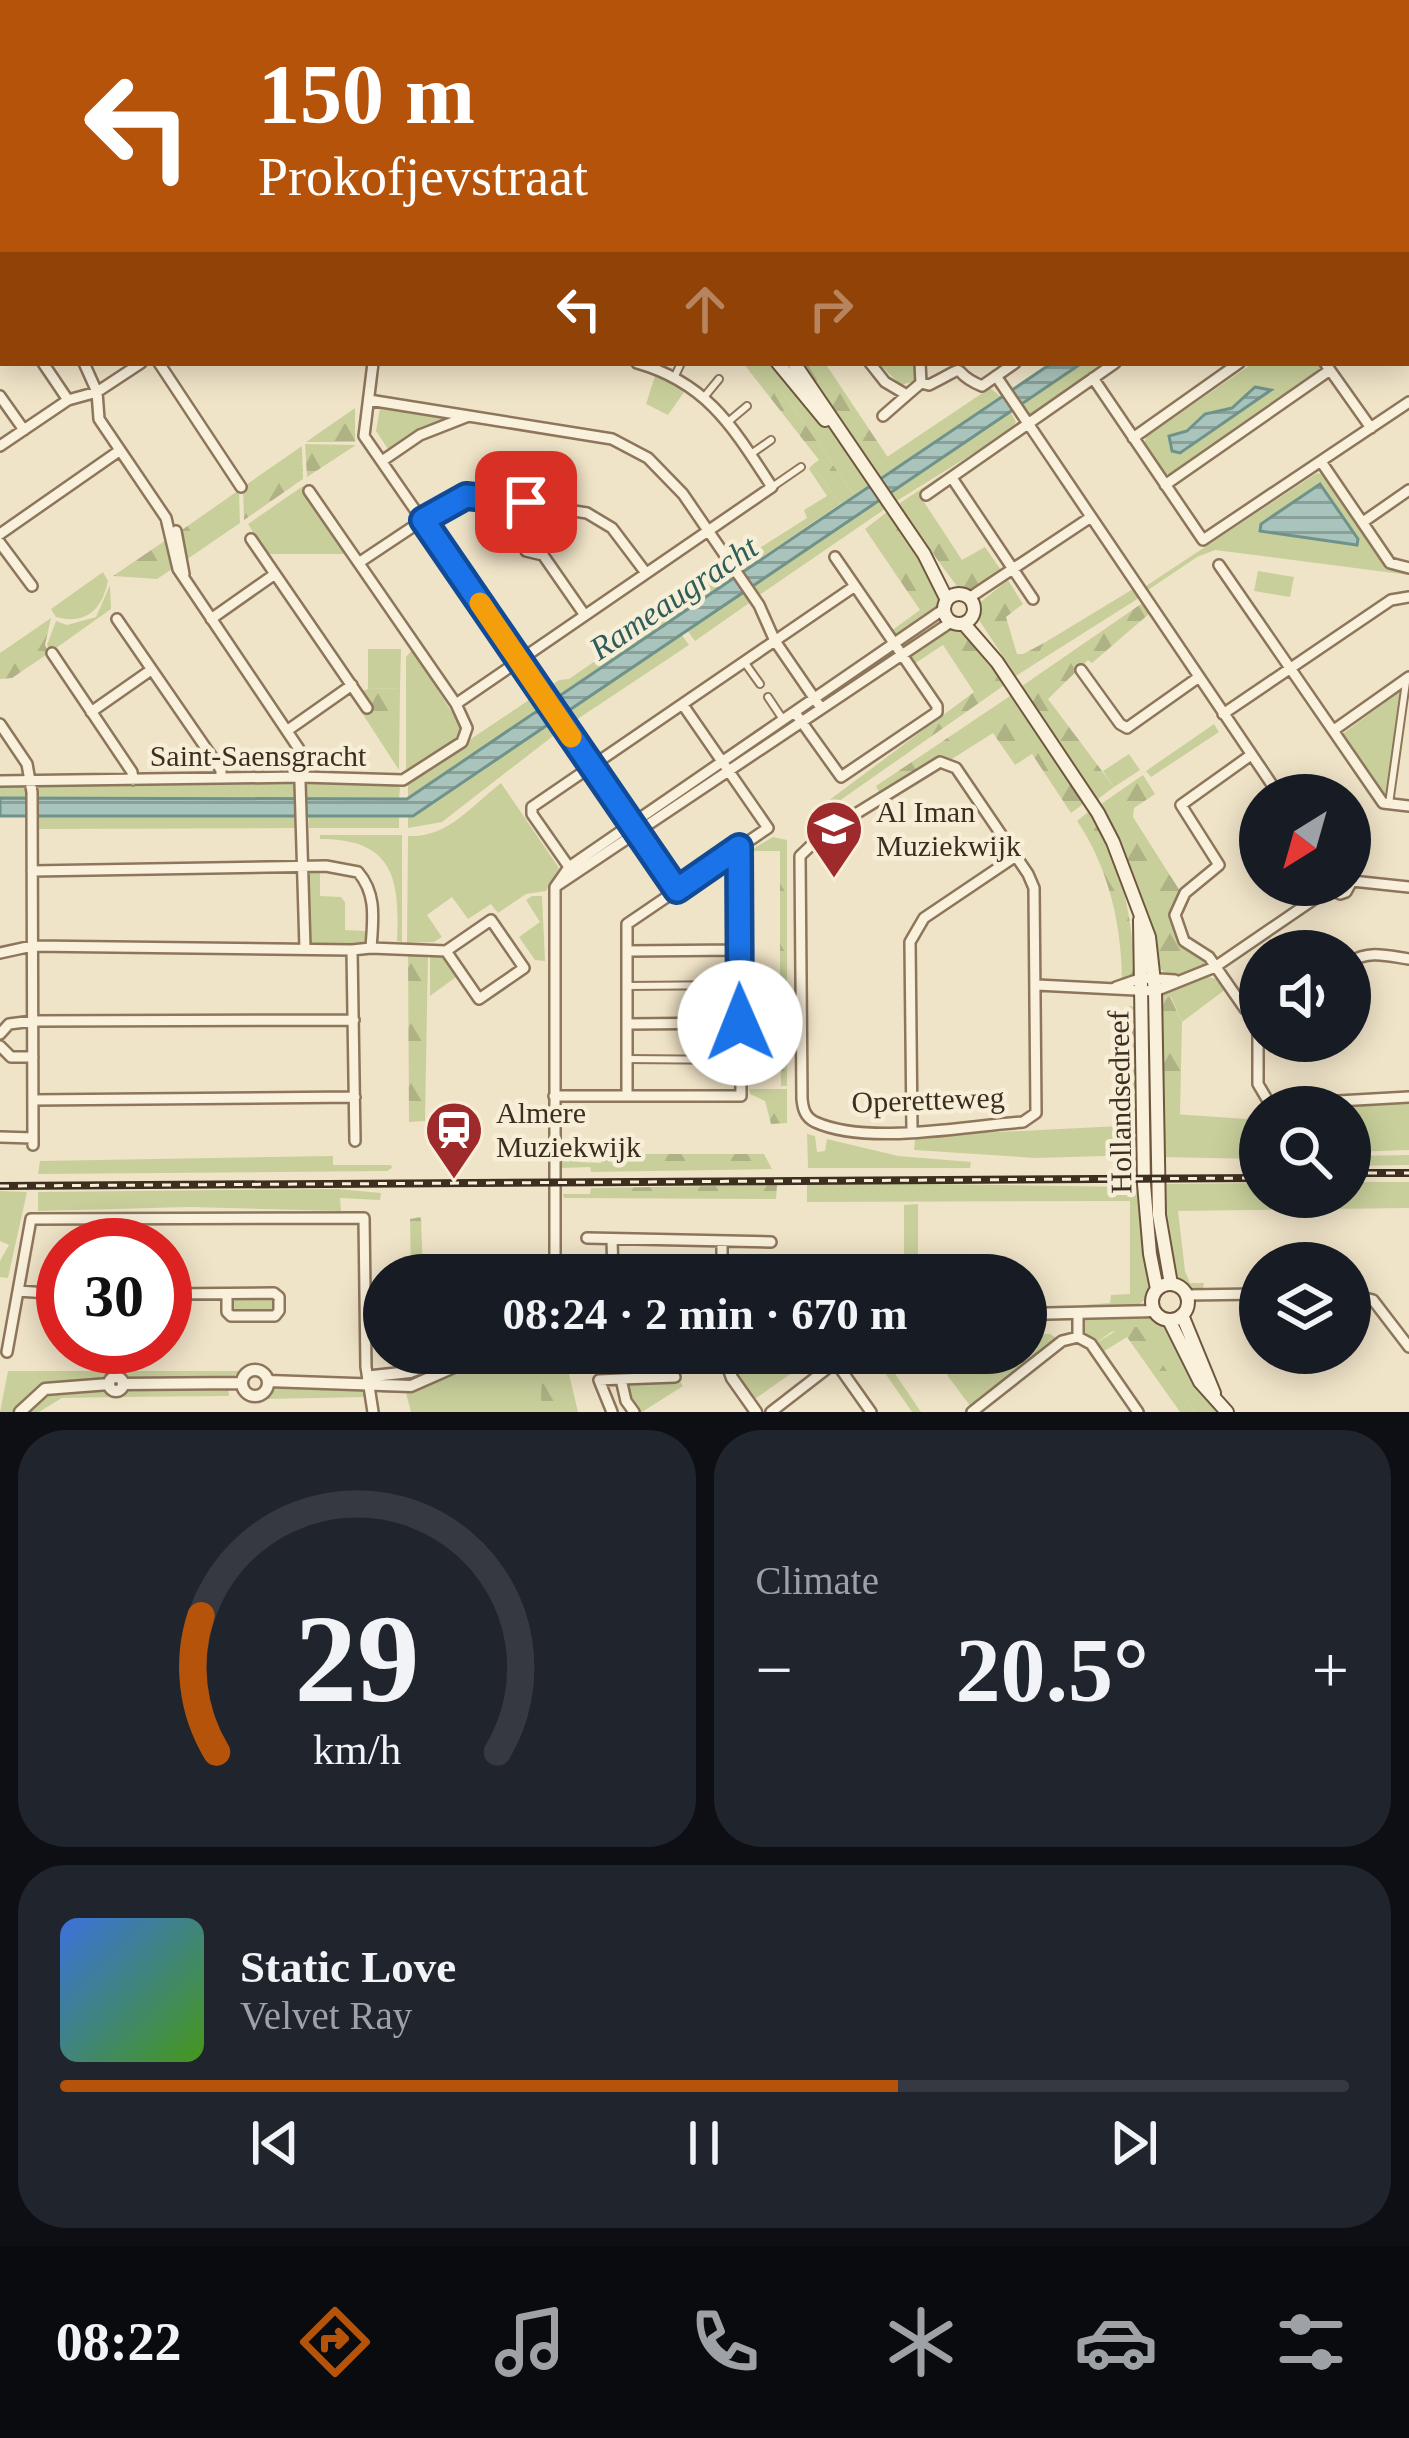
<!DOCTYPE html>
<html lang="en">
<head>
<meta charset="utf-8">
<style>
  :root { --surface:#171b24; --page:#20242c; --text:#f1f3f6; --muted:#9ea1a6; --line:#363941; --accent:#b45309 }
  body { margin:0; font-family:Georgia,serif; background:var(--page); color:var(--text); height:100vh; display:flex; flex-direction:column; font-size:45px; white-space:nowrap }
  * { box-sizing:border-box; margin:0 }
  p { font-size:39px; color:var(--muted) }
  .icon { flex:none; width:66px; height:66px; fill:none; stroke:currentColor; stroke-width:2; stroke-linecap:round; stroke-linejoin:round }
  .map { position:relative; height:1412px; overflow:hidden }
  .details { display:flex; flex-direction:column; gap:18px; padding:18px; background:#0d0f14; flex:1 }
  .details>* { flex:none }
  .top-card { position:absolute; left:0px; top:0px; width:1410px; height:366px; box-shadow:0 6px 30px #0003; background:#b45309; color:#fff; overflow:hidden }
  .needle { width:78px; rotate:217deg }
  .controls { position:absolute; left:1239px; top:774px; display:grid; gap:24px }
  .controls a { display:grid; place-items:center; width:132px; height:132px; border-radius:50%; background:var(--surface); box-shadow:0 6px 30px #0003; font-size:60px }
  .speed { position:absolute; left:36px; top:1218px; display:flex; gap:24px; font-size:60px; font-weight:700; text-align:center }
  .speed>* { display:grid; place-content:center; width:156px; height:156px; border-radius:50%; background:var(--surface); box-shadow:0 6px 30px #0003; line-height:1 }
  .speed .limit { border:18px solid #d22; background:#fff; color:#111 }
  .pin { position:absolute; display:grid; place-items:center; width:102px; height:102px; color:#fff; margin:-51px; border-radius:24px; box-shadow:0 6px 18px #0006 }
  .me { position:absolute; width:132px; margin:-66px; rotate:359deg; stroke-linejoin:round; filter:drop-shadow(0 0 9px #0008) }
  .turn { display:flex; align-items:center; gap:42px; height:252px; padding:0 60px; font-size:54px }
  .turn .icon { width:156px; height:156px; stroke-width:2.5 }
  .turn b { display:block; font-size:84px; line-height:102px }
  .lanes { display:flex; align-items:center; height:114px; padding:0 60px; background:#0003; justify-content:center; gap:60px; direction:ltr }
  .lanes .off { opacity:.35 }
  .big { font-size:90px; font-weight:600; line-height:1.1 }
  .details .tile { flex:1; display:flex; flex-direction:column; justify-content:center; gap:18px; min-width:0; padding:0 42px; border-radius:48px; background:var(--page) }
  .details .dial { align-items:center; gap:0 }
  .dial svg { height:312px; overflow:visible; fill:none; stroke:var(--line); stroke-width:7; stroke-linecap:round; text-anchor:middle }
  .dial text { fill:var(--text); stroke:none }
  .song { display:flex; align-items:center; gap:36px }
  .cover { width:144px; height:144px; border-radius:18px; background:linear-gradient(135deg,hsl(220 70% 55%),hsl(100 70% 35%)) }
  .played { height:12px; border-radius:6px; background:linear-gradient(90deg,var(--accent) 65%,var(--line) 65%) }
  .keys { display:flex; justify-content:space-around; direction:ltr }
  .heat { display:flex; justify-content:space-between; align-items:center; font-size:66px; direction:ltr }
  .details .tiles { flex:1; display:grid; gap:18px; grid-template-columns:1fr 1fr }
  .tile:last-child { grid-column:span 2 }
  .trip { position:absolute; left:363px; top:1254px; width:684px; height:120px; border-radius:60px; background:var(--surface); box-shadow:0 6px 30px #0003; font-weight:600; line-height:120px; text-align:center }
  .tabs { display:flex; height:192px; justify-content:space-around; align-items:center; background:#090b0e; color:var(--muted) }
  .tabs .icon { width:84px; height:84px }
  .tabs .active { color:var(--accent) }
  .tabs b { font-size:54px; color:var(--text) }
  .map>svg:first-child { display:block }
  .green { fill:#c9cf9b; fill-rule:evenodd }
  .forest { fill:url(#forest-firs) }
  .water { fill:url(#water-rules); stroke:#6f938a; stroke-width:3 }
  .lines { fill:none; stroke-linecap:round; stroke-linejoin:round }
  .pedestrian-casing { stroke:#8d765c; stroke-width:10 }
  .minor-casing { stroke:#8d765c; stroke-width:14 }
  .tertiary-casing { stroke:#8d765c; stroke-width:15 }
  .secondary-casing { stroke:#6f573f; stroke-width:16 }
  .pedestrian { stroke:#faf1dc; stroke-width:6 }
  .minor { stroke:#faf1dc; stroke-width:9 }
  .tertiary { stroke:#faf1dc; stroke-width:10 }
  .secondary { stroke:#faf1dc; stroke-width:12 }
  .rail-casing { stroke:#3d2e20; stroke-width:8 }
  .rail { stroke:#f7eed8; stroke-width:3; stroke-dasharray:9; stroke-linecap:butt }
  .route-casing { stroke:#114b97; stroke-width:30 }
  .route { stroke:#1a73e8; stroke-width:21 }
  .slow { stroke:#f59e0b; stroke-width:21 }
  .labels { text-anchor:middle; stroke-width:9; stroke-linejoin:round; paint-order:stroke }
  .street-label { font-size:30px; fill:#3d2e20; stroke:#f7eed8 }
  .poi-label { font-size:30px; fill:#3d2e20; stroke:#f7eed8; text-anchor:start }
  .water-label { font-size:33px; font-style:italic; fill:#2f5d5a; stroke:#f7eed8 }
</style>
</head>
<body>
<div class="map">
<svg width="1409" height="1412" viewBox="0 0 1409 1412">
  <defs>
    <pattern id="forest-firs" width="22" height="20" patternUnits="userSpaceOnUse" patternTransform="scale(3)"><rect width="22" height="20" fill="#c9cf9b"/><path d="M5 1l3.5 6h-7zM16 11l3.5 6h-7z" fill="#aeb285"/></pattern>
    <pattern id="water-rules" width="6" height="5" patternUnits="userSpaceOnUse" patternTransform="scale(3)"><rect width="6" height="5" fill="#a9c4bc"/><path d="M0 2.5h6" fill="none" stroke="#8ba098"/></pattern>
  </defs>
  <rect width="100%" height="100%" fill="#f0e4c8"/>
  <path class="green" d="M601,0H1152L600,3Z
    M769,363H776L833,432L869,485L854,495L782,391Z
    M878,363H914L915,381L901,385Z
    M1082,363H1109L1034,414H1028L1020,405Z
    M1253,363H1320L1322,369L1171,475L1162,473L1144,447L1146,437ZM1271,392L1169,447V436C1194,431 1206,415 1232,408L1240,399Z
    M656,373L687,388L668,415L646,404Z
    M990,388L1001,397L895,468L887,457Z
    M380,408L450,417L419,428L388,449L376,431Z
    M1010,411L1016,422L1011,430L895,502L889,493Z
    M812,465L840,504L408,798V781L559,680L569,679L647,625L657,613L807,518L804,510L827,496L809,469Z
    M1317,473L1327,476L1388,565L1409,570V575L1215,550L1197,557L1145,592L1143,588Z
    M303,486L349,554H267L248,524Z
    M879,500L885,509L758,596L751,587Z
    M1258,571L1294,577L1290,597L1254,591Z
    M103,572L108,581C102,610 86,625 56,617L51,609Z
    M110,585L111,609L52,651L47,645L56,621L67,625L96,617Z
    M1133,589L1139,598L1033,665L1044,643Z
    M745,591L752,601L695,641L687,630Z
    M681,634L689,645L570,724L563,714Z
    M368,649H401L400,688L368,689Z
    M412,650L462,728L460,739L406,775V657Z
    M1403,689L1387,800L1341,735Z
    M555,719L562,729L442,822L408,828V817Z
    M1214,724L1219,732L1151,777L1146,771Z
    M1129,754L1140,770L1114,787L1103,771Z
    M240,780L396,785L400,788L399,799H0V784Z
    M501,783L559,868L546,891L526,894L498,913L491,904L468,919L452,897L427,915L442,937L434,942L407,943L408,836C448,838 471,806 501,783Z
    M36,816H300V828L36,829Z
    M309,816L399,817V828H309Z
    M320,835H402V942L397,941C400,879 394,839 320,839Z
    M307,871L320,872V896L341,897L345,902V930L365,931V946L308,944Z
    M532,896H542L545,961L535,960L519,937L540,922L526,900Z
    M430,954L442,955L456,977L430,996Z
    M1209,977L1220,980L1226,989L1182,1022L1171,997L1160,998L1171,989Z
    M1409,1099V1150L1350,1152V1107H1279Z
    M1260,1108V1159L1160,1157V1113L1246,1119Z
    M1140,1125V1155L1036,1158L914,1150L915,1139L919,1136Z
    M807,1134L815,1136L817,1152L825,1151L827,1139L898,1156L971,1162L970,1168H808Z
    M1409,1155V1165L1350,1166V1156Z
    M333,1156V1165H391L392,1168L387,1171L38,1174L40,1161Z
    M807,1182L1136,1187L1152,1283L1145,1300L1138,1305H1083L1110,1303L1111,1295L1130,1294V1201L807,1202Z
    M1350,1182H1409V1208L1178,1211L1185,1271L1190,1283H1204L1203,1289L1192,1290L1172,1278L1161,1184L1260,1183V1197H1350Z
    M338,1189L381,1193L380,1200L340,1198L341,1211L190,1207L38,1211V1192Z
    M0,1191L27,1192L8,1278L0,1277V1261L9,1245L0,1241Z
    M918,1204V1275H904V1205Z
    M231,1297L274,1298L275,1313L231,1312Z
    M1150,1315L1162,1321L1187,1372L1216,1412H1195L1137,1328L1111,1332L1095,1344L1082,1334L1084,1320Z
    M1026,1334H1050L1058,1339L971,1407L947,1375L953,1367L942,1353H1026Z
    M508,1353H564L578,1412H411L406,1393H380L407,1389V1393L414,1392Z
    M725,1353H820L752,1401L732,1371Z
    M8,1371H113L105,1380C67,1380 39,1378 16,1412H0Z
    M120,1371H239L231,1380H127Z
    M677,1377L683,1386L642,1412H637L624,1383L670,1382Z
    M360,1386L366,1397L265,1399L273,1388Z
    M228,1387L229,1396L119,1397L127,1388Z
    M106,1389L114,1397L62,1398L39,1412H27L53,1392Z"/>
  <path class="forest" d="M743,363H769L783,385L782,391L854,495L840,504L812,465L819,460Z
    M799,363H825L895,468L879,478Z
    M355,408V442H306Z
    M305,444L356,445L307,477Z
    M302,446L303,479L244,520L243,487Z
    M942,475L944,480L922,497L924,502L962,560L985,547L1003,573L973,591L959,589L897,505Z
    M239,490L240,523L186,560L179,532Z
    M887,512L940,592V609L900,637L891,631L920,610L865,529Z
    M169,538L172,569L157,579L113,576Z
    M1008,580L1023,604L1006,617L1017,654H1023L1044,643L1033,665L1016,676L977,617L978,604Z
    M1141,604L1150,613L1092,663L1088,660L1048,699L1114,787L1098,799L1022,686Z
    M51,618L45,645L49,653L12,678L0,679V653Z
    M946,627L968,632L1006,684L815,818L812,813L974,692L943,645L914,664L909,655Z
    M400,688L399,770L351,696L368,689Z
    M1013,694L1083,804L1071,813L1032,754L1015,765L993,733L952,759L938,757L879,792L876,786Z
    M1143,775L1155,794L1134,808L1133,817L1180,891C1162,926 1183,941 1207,961L1204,969C1189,975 1172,980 1159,968L1141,896L1101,804Z
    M1088,812C1125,860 1131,923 1137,981L1122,983C1122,926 1109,868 1077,821Z
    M773,837L787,840V1086H781L780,1023H748V1015L780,1014V851H749Z
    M408,954H428L425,1121L409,1122Z
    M1170,997L1182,1022L1180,1115L1160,1113V998Z
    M1129,1006L1139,1007L1140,1125L1124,1126L1123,1057L1128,1056Z
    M749,1089H787V1123L771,1124L765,1101L750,1094Z
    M562,1154H579V1162L601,1163V1154H764L772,1169L591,1172L590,1167L562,1168Z
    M777,1185L776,1199L564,1198L563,1194H590L591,1188Z
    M421,1217L423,1275H411L410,1219Z
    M1122,1327H1137L1195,1412H1180L1127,1337L1101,1353L1095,1344Z
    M552,1353L567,1412H548L541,1400L543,1354Z
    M871,1353H881L921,1412H912Z"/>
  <path class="water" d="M1052,363H1082L413,816H0V798L407,799Z
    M1255,387L1271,390L1180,453L1172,451L1169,436L1187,431L1205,414L1232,408Z
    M1320,484L1358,539L1357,545L1260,531L1261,524Z"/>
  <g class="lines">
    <g class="pedestrian-casing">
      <path id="pedestrian" d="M675,376L681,363
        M705,396L719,379
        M728,422L747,406
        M751,454L771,440
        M772,487L801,467
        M745,663L760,684
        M768,697L782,718
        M1389,804L1406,682
        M627,986L740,985
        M627,1059L741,1060"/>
    </g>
    <g class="minor-casing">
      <path id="minor" d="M73,0L75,3
        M89,0L91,3
        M966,0L968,3
        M6,3L10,0
        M170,3L171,0
        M328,3L329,0
        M424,3V0
        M489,3L490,0
        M0,91L3,94
        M1407,98L1409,96
        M1407,165L1409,164
        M1407,264L1409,263
        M0,299L3,304
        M1407,351L1409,354
        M43,363L68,400
        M84,363L97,392L99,419L166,518
        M159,363L241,487
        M373,363L364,436L677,889
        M870,363L885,382L907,395L921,383L929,385C977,361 943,370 982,386L1015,363
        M920,363L921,383
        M1325,363L1371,428
        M996,376L1279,795
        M1093,378L1203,540L1409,402
        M0,396L24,430
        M369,400L612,439L648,458L683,494L759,605L775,641L821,708
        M883,416L907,395
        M1133,438L1239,363
        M0,446L68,400L97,392L141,363
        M382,461L420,435L466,417
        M1322,463L1390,563L1409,568
        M952,478L1033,599
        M1165,485L1330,370
        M926,495L1115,363
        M166,518L178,569L299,749L305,948
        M1363,522L1409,490
        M176,531L184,574
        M0,534L119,451
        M251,539L367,708
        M0,543L32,586
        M526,551L543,555L584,614
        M835,557L855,586
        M360,562L450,502L477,496L587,513L612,528L646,573
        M1219,565L1383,803L1409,806
        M969,598L1091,517
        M117,619L221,770V778
        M211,619L275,574
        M52,653L132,772L133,780
        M1081,670L1120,724L1127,728L1199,677
        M456,704L772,487C734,429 708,383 637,363
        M91,712L151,670
        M1223,714L1391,600L1409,597
        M0,724L27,764L32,792L33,1145
        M288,730L352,685
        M1334,730L1409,677
        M1251,755L1181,805L1219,865L1185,893L1175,915L1184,941L1209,957L1245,1009L1260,1019
        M940,762L956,768L1028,874L1034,888L1036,1113L1023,1122C965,1126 868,1146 815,1122C805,1117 803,1109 802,1099L800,856L823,834Z
        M0,781L302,777L403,780L462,742L467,728L456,704L309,491
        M569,867L532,814V807L855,586L937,706V712L841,777L796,714
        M32,871L326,866L358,872C377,894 373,919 371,948L352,950L355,1141
        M1352,881L1409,887
        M555,887L951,622
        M1329,889L1340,894L1346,892L1352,881
        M371,948L446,951L491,920L524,968L479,999L446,951
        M627,951L740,950
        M0,953L32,946L352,950
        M1350,962C1369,950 1388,956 1409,959
        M1037,985L1155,991L1215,967L1329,889
        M1116,987L1142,978L1175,980
        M1258,1020V1084L1268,1101L1285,1104L1409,1097
        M627,1024L740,1023
        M0,1034L9,1024L33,1021L354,1020
        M0,1046L11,1057H33
        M554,1096H741L739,847
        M627,1096V924L768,828L683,705
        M33,1100L355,1097
        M912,1130L910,942L924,918L1016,856
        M0,1137L33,1138
        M115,1219L116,1245
        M587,1238L771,1242
        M612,1239L613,1275
        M722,1241V1275
        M555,1275V887L569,867L944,609
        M18,1291L63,1294
        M165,1294L274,1293L279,1297V1311L275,1316H231L227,1312V1294
        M1350,1294L1373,1300L1409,1347
        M1186,1295L1260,1294
        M1078,1337L1091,1344L1138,1412
        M7,1352L31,1219L364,1218L366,1367L373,1412
        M833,1364H837L871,1412
        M116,1377V1347
        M621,1379L675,1377
        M612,1412L599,1380L621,1379L626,1401L634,1412
        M771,1412L833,1364L828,1353
        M972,1412L1062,1341L1078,1337V1314"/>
    </g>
    <g class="tertiary-casing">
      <path id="tertiary" d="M1026,1314L1155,1311
        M723,1353L732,1378L756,1412
        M242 1383a13 13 0 1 1 26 0a13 13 0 1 1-26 0Z
        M109 1384a7 7 0 1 1 14 0a7 7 0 1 1-14 0Z
        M268,1381L411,1386L486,1353
        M367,1382L373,1376L410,1372L460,1353
        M123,1384L242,1383
        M20,1412L45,1389L109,1384"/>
    </g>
    <g class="secondary-casing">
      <path id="secondary" d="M1160,3L1165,0
        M1187,3L1191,0
        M0,228L3,226
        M0,244L3,243
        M778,363L825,420
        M794,363L924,554L947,600
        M944 609a15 15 0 1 1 30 0a15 15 0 1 1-30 0Z
        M964,624L997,662L1098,813L1113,842L1149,937L1155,991L1159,1215L1171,1284
        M1140,920L1144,1184L1150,1254L1157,1289
        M1152 1302a18 18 0 1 1 36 0a18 18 0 1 1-36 0Z
        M1182,1315L1214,1393
        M1169,1320L1200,1382L1227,1412"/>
    </g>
    <use href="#pedestrian" class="pedestrian"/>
    <use href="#minor" class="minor"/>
    <use href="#tertiary" class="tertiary"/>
    <use href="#secondary" class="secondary"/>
    <g class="rail-casing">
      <path id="rail" d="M1350,1173H1409
        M0,1186L1260,1178"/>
    </g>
    <use href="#rail" class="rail"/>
  </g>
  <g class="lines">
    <g class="route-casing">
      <path id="route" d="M526,502L466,496L423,520L677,890L739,847L740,1023"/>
    </g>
    <use href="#route" class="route"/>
    <path class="slow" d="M480,603L571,737"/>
  </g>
  <defs>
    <g id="school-pin" transform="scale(3)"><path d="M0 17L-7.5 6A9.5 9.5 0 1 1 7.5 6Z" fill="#9e2a2b" stroke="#f7eed8"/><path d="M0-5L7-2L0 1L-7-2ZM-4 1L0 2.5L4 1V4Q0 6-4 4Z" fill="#fff"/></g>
    <g id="station-pin" transform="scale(3)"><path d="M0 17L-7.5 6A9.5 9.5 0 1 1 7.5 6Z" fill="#9e2a2b" stroke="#f7eed8"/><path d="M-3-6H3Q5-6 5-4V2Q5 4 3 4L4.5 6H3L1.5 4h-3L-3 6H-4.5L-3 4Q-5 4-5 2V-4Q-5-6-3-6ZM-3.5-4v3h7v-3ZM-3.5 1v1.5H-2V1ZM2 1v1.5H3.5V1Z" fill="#fff"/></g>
  </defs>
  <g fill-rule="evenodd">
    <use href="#school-pin" x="834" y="829"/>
    <use href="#station-pin" x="454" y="1130"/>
  </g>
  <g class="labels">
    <g class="street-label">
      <text x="258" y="766">Saint-Saensgracht</text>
      <text transform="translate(928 1100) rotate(-2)" y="10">Operetteweg</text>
      <text transform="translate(1120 1102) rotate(-91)" y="10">Hollandsedreef</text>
    </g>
    <g class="poi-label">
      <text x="876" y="822">Al Iman<tspan x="876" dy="34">Muziekwijk</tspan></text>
      <text x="496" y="1123">Almere<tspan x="496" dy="34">Muziekwijk</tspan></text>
    </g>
    <g class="water-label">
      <text transform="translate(673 597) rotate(-34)" y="12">Rameaugracht</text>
    </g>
  </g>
</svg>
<div class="controls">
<a><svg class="needle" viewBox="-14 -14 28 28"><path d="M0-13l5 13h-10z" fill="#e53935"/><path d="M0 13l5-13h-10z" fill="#9ea1a6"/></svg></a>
<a><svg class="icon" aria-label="sound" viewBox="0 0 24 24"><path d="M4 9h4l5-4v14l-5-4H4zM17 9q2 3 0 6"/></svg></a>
<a><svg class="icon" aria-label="search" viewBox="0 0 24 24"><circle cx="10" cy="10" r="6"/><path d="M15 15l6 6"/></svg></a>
<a><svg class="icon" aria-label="layers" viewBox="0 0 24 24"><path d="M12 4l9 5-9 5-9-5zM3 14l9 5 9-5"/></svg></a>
</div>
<div class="speed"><div class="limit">30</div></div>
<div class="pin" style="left:526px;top:502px;background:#d93025"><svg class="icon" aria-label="arrive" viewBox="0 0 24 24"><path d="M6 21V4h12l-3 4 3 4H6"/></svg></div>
<svg class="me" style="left:740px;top:1023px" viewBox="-20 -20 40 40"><circle r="19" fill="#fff"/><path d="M0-13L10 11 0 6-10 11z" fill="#1a73e8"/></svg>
<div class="trip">08:24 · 2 min · 670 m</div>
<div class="top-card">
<div class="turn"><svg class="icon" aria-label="left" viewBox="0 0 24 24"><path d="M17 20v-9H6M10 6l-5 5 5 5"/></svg><div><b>150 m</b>Prokofjevstraat</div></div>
<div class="lanes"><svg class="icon" aria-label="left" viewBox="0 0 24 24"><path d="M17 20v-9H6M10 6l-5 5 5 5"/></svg><svg class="icon off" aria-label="ahead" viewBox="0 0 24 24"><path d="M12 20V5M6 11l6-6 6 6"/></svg><svg class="icon off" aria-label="right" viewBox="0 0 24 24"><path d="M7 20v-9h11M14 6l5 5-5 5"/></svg></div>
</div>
</div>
<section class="details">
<div class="tiles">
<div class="tile dial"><svg viewBox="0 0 100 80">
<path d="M14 69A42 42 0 1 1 86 69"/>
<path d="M14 69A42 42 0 0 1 10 34" stroke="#b45309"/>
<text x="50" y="56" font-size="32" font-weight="700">29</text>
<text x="50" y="72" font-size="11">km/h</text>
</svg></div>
<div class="tile"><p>Climate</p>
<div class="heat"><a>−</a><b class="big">20.5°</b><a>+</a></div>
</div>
<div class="tile">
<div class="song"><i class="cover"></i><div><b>Static Love</b><p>Velvet Ray</p></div></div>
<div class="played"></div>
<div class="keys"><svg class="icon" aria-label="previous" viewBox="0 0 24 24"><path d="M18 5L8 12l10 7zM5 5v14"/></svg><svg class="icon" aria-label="pause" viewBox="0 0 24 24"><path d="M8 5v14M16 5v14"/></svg><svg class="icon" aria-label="next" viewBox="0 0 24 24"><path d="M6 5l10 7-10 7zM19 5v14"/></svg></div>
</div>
</div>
</section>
<nav class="tabs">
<b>08:22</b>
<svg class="icon active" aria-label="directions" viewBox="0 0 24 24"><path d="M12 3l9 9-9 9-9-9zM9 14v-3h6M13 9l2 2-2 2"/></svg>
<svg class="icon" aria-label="music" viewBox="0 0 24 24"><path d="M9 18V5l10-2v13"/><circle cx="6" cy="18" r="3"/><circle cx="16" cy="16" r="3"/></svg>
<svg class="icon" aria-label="phone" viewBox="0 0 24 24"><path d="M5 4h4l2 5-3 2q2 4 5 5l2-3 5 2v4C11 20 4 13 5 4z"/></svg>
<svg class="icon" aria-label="climate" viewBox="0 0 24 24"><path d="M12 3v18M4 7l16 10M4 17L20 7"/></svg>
<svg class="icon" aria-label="car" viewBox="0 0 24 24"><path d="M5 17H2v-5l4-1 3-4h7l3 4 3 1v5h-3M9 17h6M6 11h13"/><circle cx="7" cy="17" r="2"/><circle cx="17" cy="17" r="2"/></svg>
<svg class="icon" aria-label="filters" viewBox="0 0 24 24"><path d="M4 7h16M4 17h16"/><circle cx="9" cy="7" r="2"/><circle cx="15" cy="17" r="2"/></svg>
</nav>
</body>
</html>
